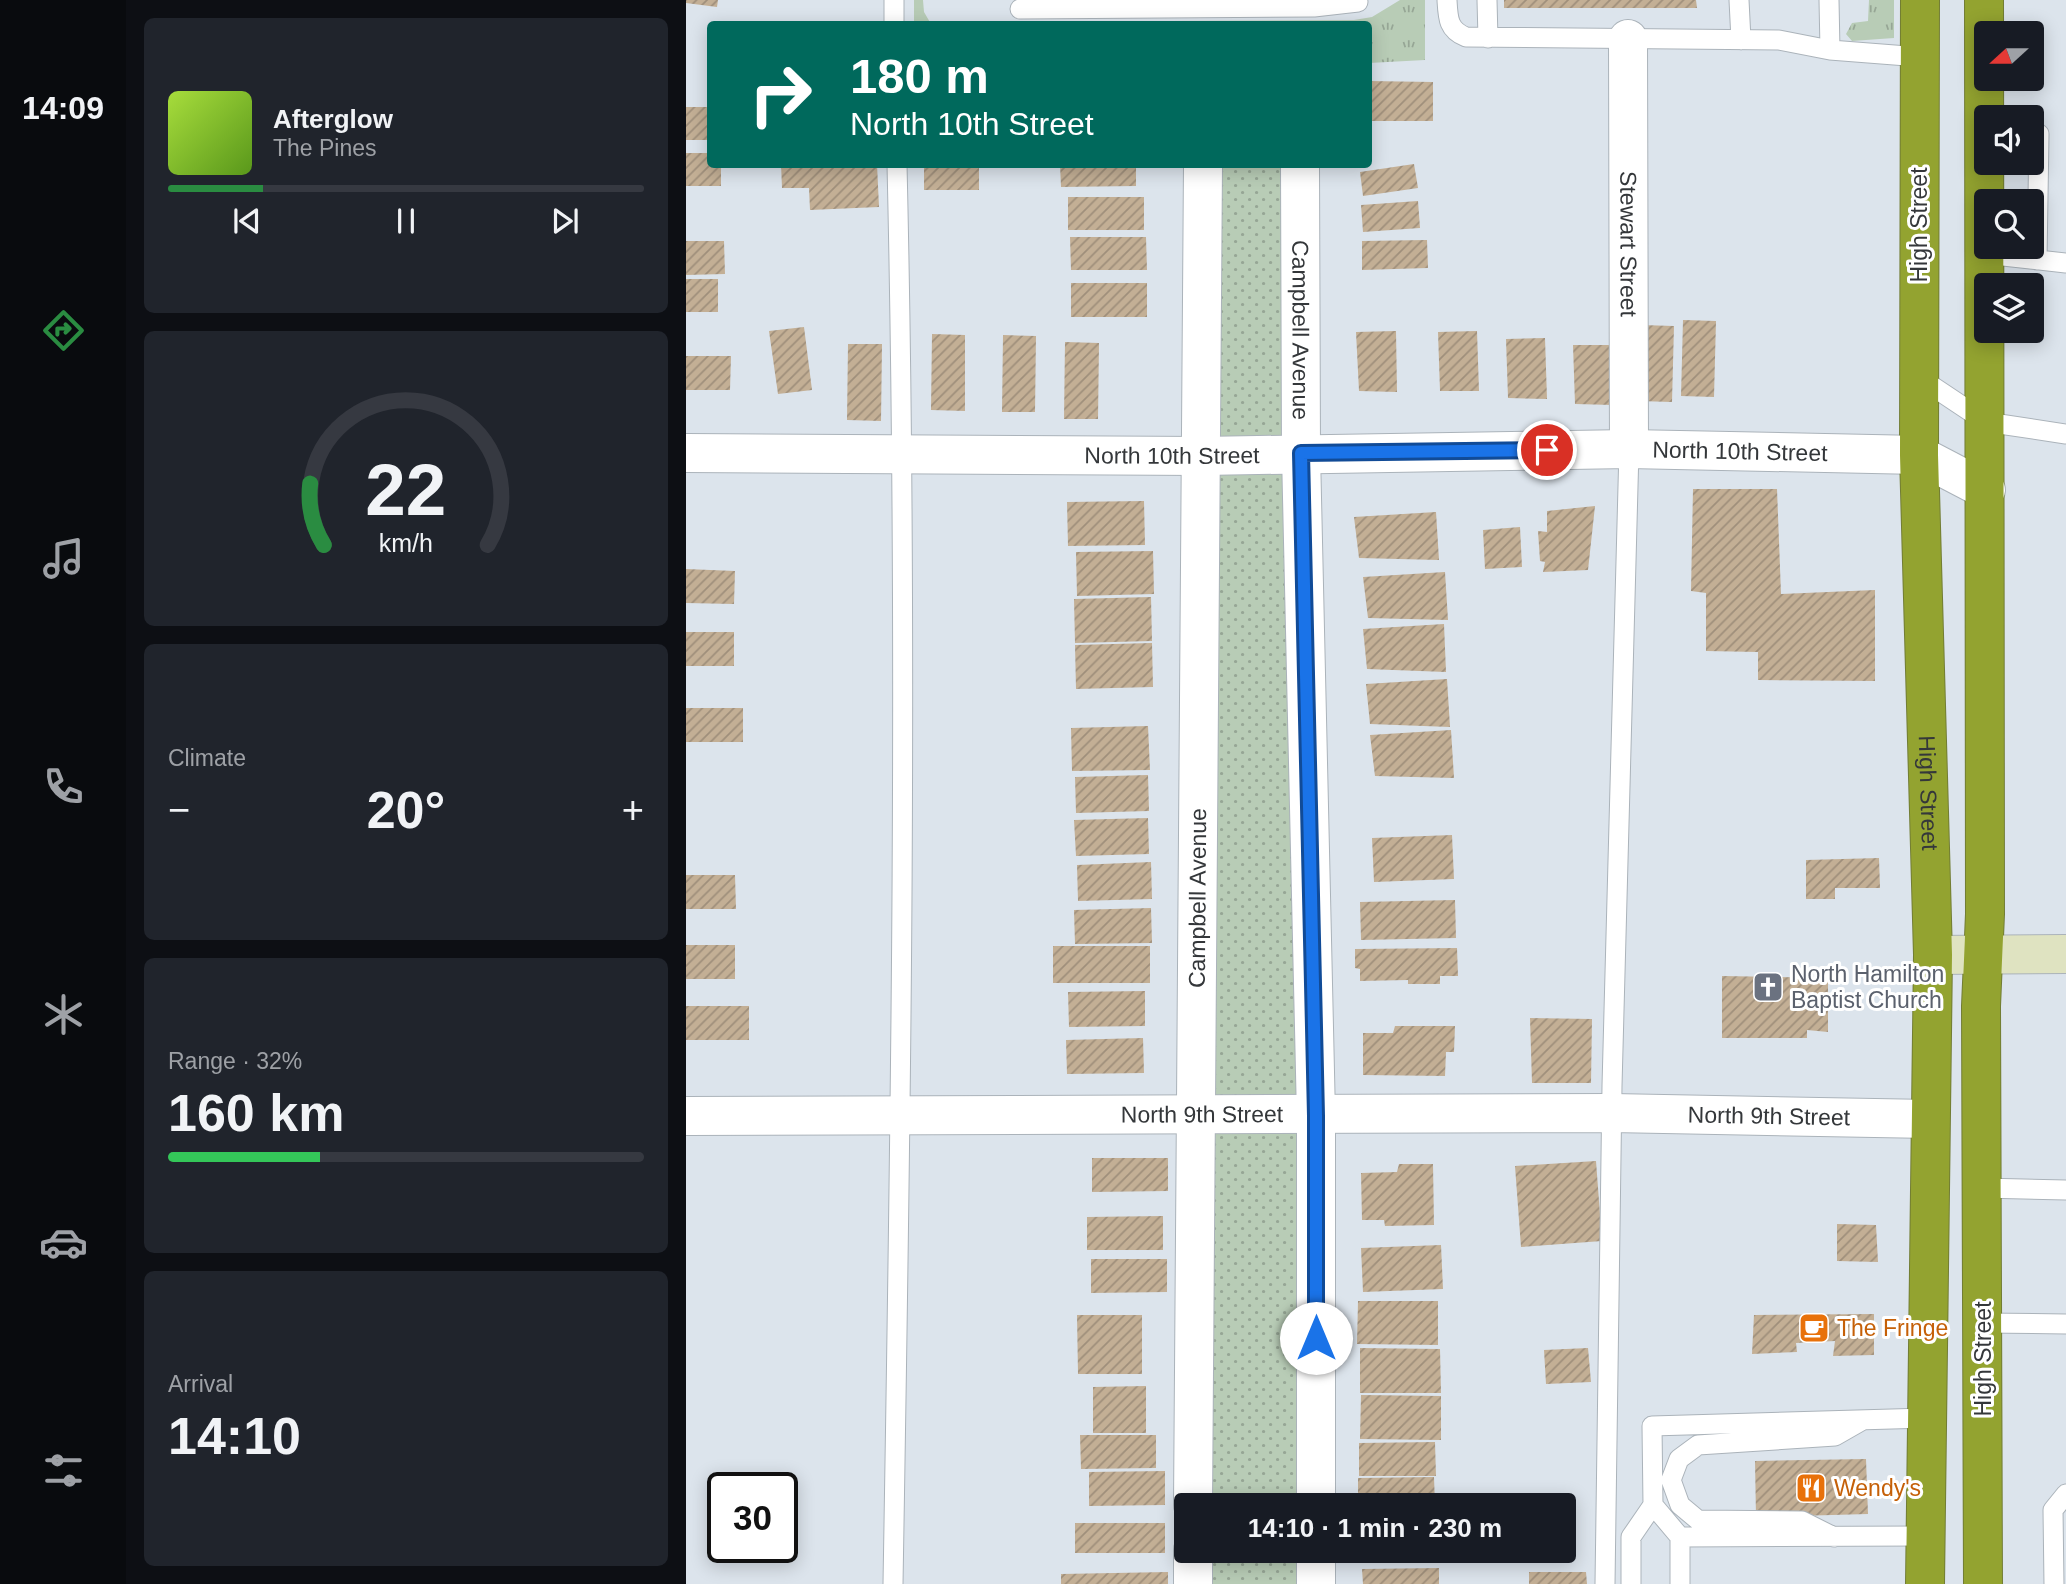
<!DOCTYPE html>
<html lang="en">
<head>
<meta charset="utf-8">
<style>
  :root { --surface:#171b24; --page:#20242c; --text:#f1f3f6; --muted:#9ea1a6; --line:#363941; --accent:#2a8c41 }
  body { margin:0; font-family:Helvetica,sans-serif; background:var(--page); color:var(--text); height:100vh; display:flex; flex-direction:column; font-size:26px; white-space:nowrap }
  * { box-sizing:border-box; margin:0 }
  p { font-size:23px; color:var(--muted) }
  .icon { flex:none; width:38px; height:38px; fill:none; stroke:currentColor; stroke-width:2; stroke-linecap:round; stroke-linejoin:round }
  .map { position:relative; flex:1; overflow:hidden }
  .drawer { display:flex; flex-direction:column; gap:18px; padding:18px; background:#0d0f14; width:560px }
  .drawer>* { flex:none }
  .hud { position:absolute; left:21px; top:21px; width:665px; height:147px; border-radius:7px; box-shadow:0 4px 18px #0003; background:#00695c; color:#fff; overflow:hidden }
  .needle { width:46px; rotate:249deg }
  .fabs { position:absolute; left:1288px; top:21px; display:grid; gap:14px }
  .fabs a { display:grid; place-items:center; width:70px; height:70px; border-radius:7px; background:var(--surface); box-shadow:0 4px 18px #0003; font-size:35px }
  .speed { position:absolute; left:21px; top:1472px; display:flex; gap:14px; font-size:35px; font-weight:700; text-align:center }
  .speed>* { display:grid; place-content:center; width:91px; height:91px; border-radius:50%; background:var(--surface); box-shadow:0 4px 18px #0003; line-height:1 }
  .speed .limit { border:4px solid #111; border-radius:10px; background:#fff; color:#111 }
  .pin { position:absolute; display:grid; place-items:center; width:60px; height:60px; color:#fff; margin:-30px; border:4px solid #fff; border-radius:50%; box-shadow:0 2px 7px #0007 }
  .me { position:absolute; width:77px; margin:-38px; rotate:0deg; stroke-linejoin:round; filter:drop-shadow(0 0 5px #0008) }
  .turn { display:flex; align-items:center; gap:24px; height:147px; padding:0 28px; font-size:32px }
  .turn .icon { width:91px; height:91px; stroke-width:2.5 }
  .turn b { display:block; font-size:49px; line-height:60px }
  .big { font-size:52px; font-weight:600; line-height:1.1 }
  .drawer .tile { flex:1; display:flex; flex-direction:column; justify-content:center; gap:10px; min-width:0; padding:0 24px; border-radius:10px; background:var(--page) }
  .drawer .dial { align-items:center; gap:0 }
  .dial svg { height:182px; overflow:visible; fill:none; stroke:var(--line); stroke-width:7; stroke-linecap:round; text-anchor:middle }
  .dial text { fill:var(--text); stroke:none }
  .song { display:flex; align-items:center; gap:21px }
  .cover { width:84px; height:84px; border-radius:10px; background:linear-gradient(135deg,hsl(80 70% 55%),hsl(90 70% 35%)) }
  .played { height:7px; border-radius:4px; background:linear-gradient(90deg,var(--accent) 20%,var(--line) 20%) }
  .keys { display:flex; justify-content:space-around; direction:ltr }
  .heat { display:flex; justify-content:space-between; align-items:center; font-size:38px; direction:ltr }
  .charge { height:10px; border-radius:5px; background:linear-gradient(90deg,#34c759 32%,var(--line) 0) }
  .trip { position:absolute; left:488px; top:1493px; width:402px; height:70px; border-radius:7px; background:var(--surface); box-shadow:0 4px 18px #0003; font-weight:600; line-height:70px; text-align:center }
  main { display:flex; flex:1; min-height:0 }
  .dock { display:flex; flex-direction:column; width:126px; justify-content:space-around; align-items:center; background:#090b0e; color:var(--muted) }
  .dock .icon { width:49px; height:49px }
  .dock .current { color:var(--accent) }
  .dock b { font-size:32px; color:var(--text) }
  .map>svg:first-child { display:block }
  .grass { fill:url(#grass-tufts) }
  .park { fill:url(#park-dots) }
  .building { fill:url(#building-hatch) }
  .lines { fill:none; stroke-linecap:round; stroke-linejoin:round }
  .lane-casing { stroke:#abb3ba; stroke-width:21 }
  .street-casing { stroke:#abb3ba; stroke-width:40 }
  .secondary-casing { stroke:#abb3ba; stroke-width:40 }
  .highway-casing { stroke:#727d34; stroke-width:40 }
  .lane { stroke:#fff; stroke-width:19 }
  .street { stroke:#fff; stroke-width:38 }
  .secondary { stroke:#dfe3c1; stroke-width:38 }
  .highway { stroke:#93a330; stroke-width:38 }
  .route-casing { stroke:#114b97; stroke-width:18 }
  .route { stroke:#1a73e8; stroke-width:12 }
  .labels { text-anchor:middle; stroke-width:6; stroke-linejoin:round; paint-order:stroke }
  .street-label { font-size:23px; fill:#34373a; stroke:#fff }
  .worship-label { font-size:23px; fill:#5b616d; stroke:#fff; text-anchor:start }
  .food-label { font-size:23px; fill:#c56008; stroke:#fff; text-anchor:start }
</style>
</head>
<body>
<main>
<nav class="dock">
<b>14:09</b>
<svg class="icon current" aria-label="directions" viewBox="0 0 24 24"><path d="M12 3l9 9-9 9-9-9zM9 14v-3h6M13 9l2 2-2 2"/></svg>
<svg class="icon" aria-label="music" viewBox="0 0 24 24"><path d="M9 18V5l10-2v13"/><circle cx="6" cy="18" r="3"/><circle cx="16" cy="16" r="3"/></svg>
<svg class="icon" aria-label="phone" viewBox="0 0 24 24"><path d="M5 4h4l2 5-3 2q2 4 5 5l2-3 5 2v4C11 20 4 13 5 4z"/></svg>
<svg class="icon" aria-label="climate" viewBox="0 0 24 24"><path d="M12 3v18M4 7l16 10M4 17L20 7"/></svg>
<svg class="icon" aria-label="car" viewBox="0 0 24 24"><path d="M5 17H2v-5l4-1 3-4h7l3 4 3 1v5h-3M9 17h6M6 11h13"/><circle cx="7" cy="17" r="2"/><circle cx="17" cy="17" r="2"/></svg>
<svg class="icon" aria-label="filters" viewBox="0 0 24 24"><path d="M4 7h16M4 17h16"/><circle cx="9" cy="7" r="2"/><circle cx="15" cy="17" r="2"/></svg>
</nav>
<section class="drawer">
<div class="tile">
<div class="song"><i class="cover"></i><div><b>Afterglow</b><p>The Pines</p></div></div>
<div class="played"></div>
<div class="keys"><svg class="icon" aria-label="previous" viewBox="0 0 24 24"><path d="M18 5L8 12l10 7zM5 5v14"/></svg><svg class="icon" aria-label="pause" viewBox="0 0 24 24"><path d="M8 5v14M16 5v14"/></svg><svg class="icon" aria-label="next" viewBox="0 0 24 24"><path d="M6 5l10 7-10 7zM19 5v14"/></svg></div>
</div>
<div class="tile dial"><svg viewBox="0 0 100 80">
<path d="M14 69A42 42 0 1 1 86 69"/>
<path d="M14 69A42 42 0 0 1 8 42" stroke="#2a8c41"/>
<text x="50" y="56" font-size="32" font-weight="700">22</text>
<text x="50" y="72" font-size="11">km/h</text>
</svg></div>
<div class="tile"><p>Climate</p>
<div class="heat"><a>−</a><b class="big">20°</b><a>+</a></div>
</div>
<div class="tile"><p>Range · 32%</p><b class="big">160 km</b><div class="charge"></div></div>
<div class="tile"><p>Arrival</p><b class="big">14:10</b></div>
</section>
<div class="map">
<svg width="1380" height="1584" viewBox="0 0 1380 1584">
  <defs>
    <pattern id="grass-tufts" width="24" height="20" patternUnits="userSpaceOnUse" patternTransform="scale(1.75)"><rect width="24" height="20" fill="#b8ccb6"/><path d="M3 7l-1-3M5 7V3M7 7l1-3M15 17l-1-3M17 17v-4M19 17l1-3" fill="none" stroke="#96a695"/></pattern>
    <pattern id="park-dots" width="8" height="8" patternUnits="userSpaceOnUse" patternTransform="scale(1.75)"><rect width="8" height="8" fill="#b8ccb6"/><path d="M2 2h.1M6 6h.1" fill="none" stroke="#96a695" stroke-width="1.8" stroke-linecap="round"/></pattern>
    <pattern id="building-hatch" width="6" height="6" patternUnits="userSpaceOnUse" patternTransform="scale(1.75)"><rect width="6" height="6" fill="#c3af95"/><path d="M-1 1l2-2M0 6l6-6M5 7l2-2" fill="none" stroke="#9f8f7b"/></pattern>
  </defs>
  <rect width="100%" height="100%" fill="#dce4ec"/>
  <path class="grass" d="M228,0H237L238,12L245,24H228Z
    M714,0H739V60L683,63L682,24H279V22L668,20L686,17Z
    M1183,0H1208V38L1166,41L1160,34L1166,23L1182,21Z"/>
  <path class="park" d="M517,165H614L630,1505H507Z
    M507,1551H630V1584H507Z"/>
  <path class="building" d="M0,0H32L31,7L0,3Z
    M818,0H1010L1011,8H818Z
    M682,81L747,82V121H682Z
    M0,107H24V140H0Z
    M0,153H24V164H35V186H0Z
    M95,164H191L193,207L124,210L123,188H96Z
    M238,164H293V190H238Z
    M374,164H450V186L375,187Z
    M728,164L732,188L677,196L674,172Z
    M382,197H458V230H382Z
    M732,201L734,228L677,232L675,205Z
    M384,237H460L461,270H385Z
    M741,240L742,268L676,270V241Z
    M0,241H38L39,274L0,275Z
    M0,279H32V312H0Z
    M385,283H461V317H385Z
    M997,320L1030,321L1028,397L995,396Z
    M955,325L988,326L986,402L952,401Z
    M118,327L126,390L92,394L83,331Z
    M710,331L711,392L673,391L670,332Z
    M791,331L793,391H754L752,332Z
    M246,334L279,335V411L245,410Z
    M317,335L350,336L349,412H316Z
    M859,338L861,399L822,398L820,339Z
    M379,342L413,343L412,419H378Z
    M162,344H196L195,421L161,420Z
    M887,345H926L927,405L889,404Z
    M0,356H45L44,390H0Z
    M1007,489H1091L1095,594L1189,590V681L1072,680V652L1020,651V593L1005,591Z
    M458,501L459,545L382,546L381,502Z
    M909,506L902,570L857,572L859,562L854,561L852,531L861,532V511Z
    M750,512L753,560L673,558L668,517Z
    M834,527L836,567L799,569L797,530Z
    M467,551L468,594L391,596L390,552Z
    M0,569L49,571L48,604L0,603Z
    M759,572L762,620L682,618L677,577Z
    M465,597L466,641L389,643L388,599Z
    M758,624L760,672L681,669L677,629Z
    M0,632H48V666H0Z
    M466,643L467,687L390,689L389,645Z
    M761,679L764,727L684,724L680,684Z
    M0,708H57V742H0Z
    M462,726L464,770L386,771L385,728Z
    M765,730L768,778L689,776L684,735Z
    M462,775L463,811L390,813L389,777Z
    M462,818L463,854L390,856L388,820Z
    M766,835L768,879L688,882L686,838Z
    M1193,858L1194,888H1149V899H1120V860Z
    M465,862L466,899L392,901L391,865Z
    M0,875H49L50,909H0Z
    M769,900L770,938L675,940L674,902Z
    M465,908L466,943L389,944L388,910Z
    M0,945H49V979H0Z
    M367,946H464V983H367Z
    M771,948L772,976H754V984H722V980L674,981V969L669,968V949Z
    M1036,976L1142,978V1032L1121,1030V1038H1036Z
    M459,991V1026L383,1027L382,992Z
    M0,1006H63V1040H0Z
    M844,1018L906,1019L905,1083H846Z
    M709,1026H769L768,1052H760L759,1076L677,1075V1033H707Z
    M457,1038L458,1073L381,1074L380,1040Z
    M406,1158H482V1191L406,1192Z
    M910,1161L916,1241L835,1247L829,1166Z
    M713,1164H747L748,1225L699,1226L698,1220H676L675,1173L711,1172Z
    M477,1216V1250H401V1217Z
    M1151,1224L1190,1225L1192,1262L1151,1261Z
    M755,1245L757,1289L677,1292L675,1248Z
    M405,1259H481V1292L405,1293Z
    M672,1301H752V1345L671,1344Z
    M1188,1314V1355L1147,1356L1149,1341L1110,1343L1111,1352L1066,1354L1068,1315Z
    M391,1315H456V1374H392Z
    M674,1348L754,1349L755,1393H674Z
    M902,1348L905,1382L860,1384L858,1350Z
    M460,1386V1433H407V1387Z
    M675,1395L755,1396V1440L674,1439Z
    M394,1435H470V1468L395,1469Z
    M749,1442L750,1476H673V1443Z
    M1180,1459L1182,1514L1070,1517L1069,1461Z
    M479,1471V1505L403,1506V1472Z
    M748,1477L749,1505H672V1478Z
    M389,1523H479V1553H389Z
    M669,1550H746V1554H669Z
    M753,1568V1584H677L676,1569Z
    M482,1572V1584H375V1574Z
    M843,1572H900L901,1584H843Z"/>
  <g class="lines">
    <g class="lane-casing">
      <path id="lane" d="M208,0V24
        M761,0C762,18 762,30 780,37L1093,40L1144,50L1234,57
        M801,0L802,38
        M1053,0L1055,40
        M1143,0L1144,50
        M334,9L628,7L672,2
        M1346,129L1353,134L1351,260
        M1299,254L1380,263
        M1234,378L1300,422L1380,434
        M1296,1188L1380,1190
        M1297,1323L1380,1324
        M994,1537L967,1505L966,1426L1241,1418
        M1148,1537L1116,1521L1012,1520L994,1505L985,1480L993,1459L1012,1445L1149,1436L1177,1420
        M207,1584C215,1111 222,638 211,164
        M919,1584L926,1086L943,449
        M945,1584V1537L967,1505
        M994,1584V1537L1240,1536
        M1368,1584L1367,1510L1380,1494"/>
    </g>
    <g class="street-casing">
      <g id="street">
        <path id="s1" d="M942,39L943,449"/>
        <path id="s2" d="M614,164L615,453L630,1116V1505"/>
        <path id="s3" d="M0,453L516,456L943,449L1233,455L1300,490"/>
        <path id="s4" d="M0,1116L926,1113L1244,1119"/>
        <path id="s5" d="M507,1505L517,164"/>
        <path d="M507,1584V1550"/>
        <path d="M630,1584V1550"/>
      </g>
    </g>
    <g class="secondary-casing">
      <path id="secondary" d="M1247,955L1380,954"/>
    </g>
    <g class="highway-casing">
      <g id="highway">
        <path id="s6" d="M1234,0L1233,455L1247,955L1239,1584"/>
        <path d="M1297,1584L1295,1006L1299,914L1298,0"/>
      </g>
    </g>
    <use href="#lane" class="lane"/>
    <use href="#street" class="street"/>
    <use href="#secondary" class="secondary"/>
    <use href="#highway" class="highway"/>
  </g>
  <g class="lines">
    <g class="route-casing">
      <path id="route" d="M630,1338V1116L615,453L861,450"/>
    </g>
    <use href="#route" class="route"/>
  </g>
  <defs>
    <g id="church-square" transform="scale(1.575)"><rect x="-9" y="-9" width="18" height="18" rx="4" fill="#6b7280" stroke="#fff"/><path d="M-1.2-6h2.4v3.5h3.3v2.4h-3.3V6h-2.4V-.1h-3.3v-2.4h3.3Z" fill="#fff"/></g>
    <g id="cafe-square" transform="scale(1.575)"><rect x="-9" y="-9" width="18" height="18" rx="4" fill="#e8710a" stroke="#fff"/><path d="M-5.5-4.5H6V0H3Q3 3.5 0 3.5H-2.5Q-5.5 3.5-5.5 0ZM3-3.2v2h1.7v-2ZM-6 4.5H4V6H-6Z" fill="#fff"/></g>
    <g id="restaurant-square" transform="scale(1.575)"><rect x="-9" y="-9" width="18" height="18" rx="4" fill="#e8710a" stroke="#fff"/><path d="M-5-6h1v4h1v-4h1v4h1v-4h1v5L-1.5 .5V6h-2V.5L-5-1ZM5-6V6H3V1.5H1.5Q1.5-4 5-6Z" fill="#fff"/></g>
  </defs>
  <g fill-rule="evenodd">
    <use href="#church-square" x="1082" y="987"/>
    <use href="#cafe-square" x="1128" y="1328"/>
    <use href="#restaurant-square" x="1125" y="1488"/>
  </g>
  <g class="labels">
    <g class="street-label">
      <text transform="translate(1233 225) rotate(-90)" y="8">High Street</text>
      <text dy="8" stroke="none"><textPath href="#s1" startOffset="205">Stewart Street</textPath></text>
      <text dy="8" stroke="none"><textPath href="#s2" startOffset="166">Campbell Avenue</textPath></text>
      <text dy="8" stroke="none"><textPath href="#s3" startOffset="1054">North 10th Street</textPath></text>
      <text dy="8" stroke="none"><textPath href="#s3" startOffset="486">North 10th Street</textPath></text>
      <text dy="8" stroke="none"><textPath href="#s6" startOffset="793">High Street</textPath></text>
      <text dy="8" stroke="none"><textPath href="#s5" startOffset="607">Campbell Avenue</textPath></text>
      <text dy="8" stroke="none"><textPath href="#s4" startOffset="1083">North 9th Street</textPath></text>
      <text dy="8" stroke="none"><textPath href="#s4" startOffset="516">North 9th Street</textPath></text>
      <text transform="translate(1297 1359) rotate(-90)" y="8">High Street</text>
    </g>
    <g class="worship-label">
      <text x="1105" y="982">North Hamilton<tspan x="1105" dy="26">Baptist Church</tspan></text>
    </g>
    <g class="food-label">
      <text x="1151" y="1336">The Fringe</text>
      <text x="1148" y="1496">Wendy's</text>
    </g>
  </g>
</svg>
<div class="fabs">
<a><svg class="needle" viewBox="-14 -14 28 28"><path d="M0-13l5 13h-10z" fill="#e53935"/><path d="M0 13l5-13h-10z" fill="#9ea1a6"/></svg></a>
<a><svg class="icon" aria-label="sound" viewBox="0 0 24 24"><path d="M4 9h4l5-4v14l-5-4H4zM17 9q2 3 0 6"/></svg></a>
<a><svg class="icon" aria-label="search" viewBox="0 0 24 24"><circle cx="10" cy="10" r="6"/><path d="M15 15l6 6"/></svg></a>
<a><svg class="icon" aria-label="layers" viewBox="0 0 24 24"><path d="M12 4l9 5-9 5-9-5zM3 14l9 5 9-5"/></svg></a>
</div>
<div class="speed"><div class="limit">30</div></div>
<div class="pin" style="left:861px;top:450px;background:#d93025"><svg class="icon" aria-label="arrive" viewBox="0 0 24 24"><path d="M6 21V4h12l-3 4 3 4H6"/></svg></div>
<svg class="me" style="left:630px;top:1338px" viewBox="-20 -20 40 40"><circle r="19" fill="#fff"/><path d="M0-13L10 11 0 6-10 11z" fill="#1a73e8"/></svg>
<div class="trip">14:10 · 1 min · 230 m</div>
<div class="hud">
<div class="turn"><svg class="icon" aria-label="right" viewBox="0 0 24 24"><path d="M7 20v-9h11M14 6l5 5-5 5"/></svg><div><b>180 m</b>North 10th Street</div></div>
</div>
</div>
</main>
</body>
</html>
